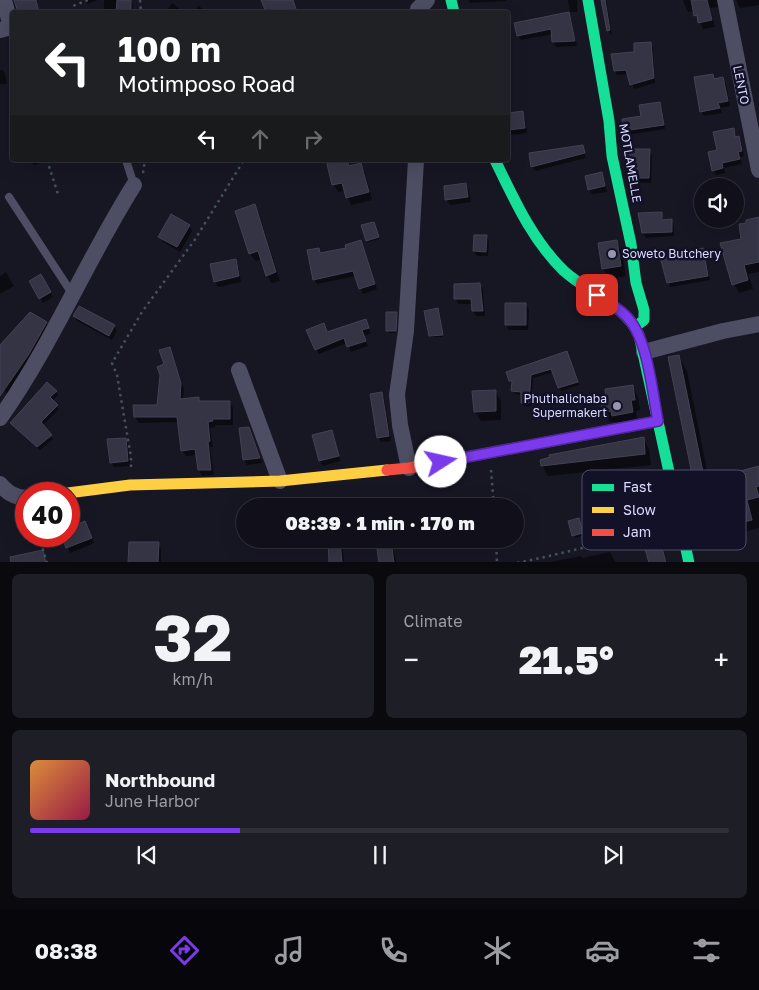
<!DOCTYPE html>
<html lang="en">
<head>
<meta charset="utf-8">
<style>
  :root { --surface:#11101a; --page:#1e1e27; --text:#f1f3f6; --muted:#9c9da2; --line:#303039; --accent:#7c3aed }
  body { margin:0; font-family:"Golos Text",sans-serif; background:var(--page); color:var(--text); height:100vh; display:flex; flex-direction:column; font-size:19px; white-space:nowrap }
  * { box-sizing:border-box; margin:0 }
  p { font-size:16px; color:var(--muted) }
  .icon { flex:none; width:28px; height:28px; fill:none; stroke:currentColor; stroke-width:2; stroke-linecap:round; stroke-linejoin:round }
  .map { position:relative; height:562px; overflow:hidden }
  .sheet { display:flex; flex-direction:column; gap:12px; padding:12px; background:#09090e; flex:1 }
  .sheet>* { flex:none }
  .top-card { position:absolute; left:10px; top:10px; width:500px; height:152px; border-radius:5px; box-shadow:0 5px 20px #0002,0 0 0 1px var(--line); background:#202124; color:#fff; overflow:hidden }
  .buttons { position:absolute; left:694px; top:178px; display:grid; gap:10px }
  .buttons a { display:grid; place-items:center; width:50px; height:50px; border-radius:50%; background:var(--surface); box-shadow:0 5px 20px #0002,0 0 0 1px var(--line); font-size:25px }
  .speed { position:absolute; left:15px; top:482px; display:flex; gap:10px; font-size:25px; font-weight:700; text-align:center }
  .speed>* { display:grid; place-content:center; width:65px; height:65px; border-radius:50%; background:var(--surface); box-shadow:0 5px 20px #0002,0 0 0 1px var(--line); line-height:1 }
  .speed .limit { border:8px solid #d22; background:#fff; color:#111 }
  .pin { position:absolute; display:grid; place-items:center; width:42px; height:42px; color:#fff; margin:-21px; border-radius:10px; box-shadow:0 2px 8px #0006 }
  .me { position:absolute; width:55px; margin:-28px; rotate:80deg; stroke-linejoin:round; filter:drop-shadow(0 0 4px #0008) }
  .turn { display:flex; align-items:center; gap:18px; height:105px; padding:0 25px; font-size:22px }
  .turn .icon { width:65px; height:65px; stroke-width:2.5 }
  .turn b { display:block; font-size:35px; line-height:42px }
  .lanes { display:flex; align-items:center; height:48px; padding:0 25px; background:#0003; justify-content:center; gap:25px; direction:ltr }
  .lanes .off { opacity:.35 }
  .big { font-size:38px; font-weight:800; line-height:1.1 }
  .sheet .card { flex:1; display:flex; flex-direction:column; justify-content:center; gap:8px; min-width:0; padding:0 18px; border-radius:8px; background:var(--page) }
  .sheet .dial { align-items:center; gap:0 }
  .dial b { font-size:65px; line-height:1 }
  .song { display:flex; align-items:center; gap:15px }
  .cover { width:60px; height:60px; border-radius:8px; background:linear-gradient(135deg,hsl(30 70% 55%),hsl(340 70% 35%)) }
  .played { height:5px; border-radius:2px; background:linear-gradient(90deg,var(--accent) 30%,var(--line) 30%) }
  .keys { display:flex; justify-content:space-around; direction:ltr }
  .heat { display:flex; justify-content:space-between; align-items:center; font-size:28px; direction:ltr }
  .sheet .tiles { flex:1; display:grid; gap:12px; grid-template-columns:1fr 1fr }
  .card:last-child { grid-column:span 2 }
  .trip { position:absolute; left:236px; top:498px; width:288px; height:50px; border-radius:25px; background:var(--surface); box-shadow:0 5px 20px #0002,0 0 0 1px var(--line); font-weight:800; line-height:50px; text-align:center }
  .tab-bar { display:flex; height:80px; justify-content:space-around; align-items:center; background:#07060a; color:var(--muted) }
  .tab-bar .icon { width:35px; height:35px }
  .tab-bar .active { color:var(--accent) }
  .tab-bar b { font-size:22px; color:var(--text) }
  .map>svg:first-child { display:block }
  .shadow { fill:#0007 }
  .building { fill:#353444; stroke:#434256 }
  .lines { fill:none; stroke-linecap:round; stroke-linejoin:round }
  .path { stroke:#45525e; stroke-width:2.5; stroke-dasharray:2.5 4; stroke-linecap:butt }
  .lane { stroke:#4d4e63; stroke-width:8 }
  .street { stroke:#4d4e63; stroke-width:16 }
  .fast { stroke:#16e098; stroke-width:11 }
  .slow { stroke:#ffcf43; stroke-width:11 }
  .jam { stroke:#f24e42; stroke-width:11 }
  .route-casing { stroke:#51269a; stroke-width:12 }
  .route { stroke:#7c3aed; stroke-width:9 }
  .poi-dot { fill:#9696b1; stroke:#121128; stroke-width:2 }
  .labels { text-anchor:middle; stroke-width:5; stroke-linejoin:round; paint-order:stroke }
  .street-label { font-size:12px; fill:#dadbfd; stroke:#121128 }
  .poi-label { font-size:12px; fill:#dadbfd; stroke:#121128; text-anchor:start }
  .key { fill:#121128; stroke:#4e4e68; stroke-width:1 }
  .key-label { font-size:14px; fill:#dadbfd }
</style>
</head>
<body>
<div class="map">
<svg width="759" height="563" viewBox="0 0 759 563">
  <rect width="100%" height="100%" fill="#171623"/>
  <path class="shadow" d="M22,0H37L39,12H19L16,2Z
    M85,0H98L87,4Z
    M104,0H131L133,5V12H104Z
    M263,0H292L298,12H267Z
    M468,0H506V1L470,3Z
    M568,0H577V12H570Z
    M603,0H606L612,35H611L608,30Z
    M683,0H721L719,7L710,8L715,27L703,29L695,11L688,12Z
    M736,0H759V5L740,8Z
    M172,3L183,12H167L166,11Z
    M199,6L206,12H194Z
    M568,14L571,19L577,46L556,47L553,42V34L521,40L518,35Z
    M650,43L653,48L655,83L634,89L628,74L617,75L615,71L635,53Z
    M0,70H3L5,74L7,84H0Z
    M712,75L715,80L723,79L726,84L730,106L720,108L722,113L704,116L701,111Z
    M659,103L662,108L665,129L627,135L624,130Z
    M522,113L525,118L527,133L512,135L509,130L508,115Z
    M733,129L736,138L738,137L741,142L744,156L740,157L742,164L724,168L725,173L716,175L713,170L718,151Z
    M582,147L586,158L535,171L532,167L530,154Z
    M649,151L652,156L651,183L634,182L631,177Z
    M30,160H43V162L34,165Z
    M334,160H347L351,167L361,165L365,172L372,200L351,205L345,191L338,192L334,185Z
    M601,174L604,179L607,192L592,194L589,189Z
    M466,185L469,190L471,202L450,205L447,200L445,188Z
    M254,206L259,214L280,281L271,283L267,275L261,259L255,261L250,253Z
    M661,213L664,221H671L674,226V236L646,238L643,233Z
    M759,220V272L748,274L753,289L739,293L734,284L743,240Z
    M374,223L379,239L368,242L367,240Z
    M189,226L192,231L180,252L163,242L160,237Z
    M486,236L489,241L488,256H477L474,251Z
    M616,242L622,252L626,276L609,279L603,268Z
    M363,246L377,289L363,294L356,276L317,284L314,279L318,249L321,254Z
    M702,249L704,253L710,280L670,287L662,258Z
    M235,260L238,265L241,282L218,287L215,282Z
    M6,272L14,286L0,294V276Z
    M41,276L53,297L43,303L30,281Z
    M480,285L483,290L485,316H476L473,311L472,304H459L456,299Z
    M526,305L529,310L528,330H509L506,325Z
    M438,312L443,337H431L430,335Z
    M396,313V333H389L388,331Z
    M74,316L114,326L117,331L112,340L77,321Z
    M365,321L371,333L364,336L368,346L351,352L347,343L319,354L316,349L326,330L328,333Z
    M46,323L51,332L10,398L0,384V351Z
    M170,348L173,354L184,390L183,400L198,398L200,402H230L233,408V425H215V427L210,428L213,447H210L214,475L202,476L199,470L197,455L186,456L182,450L179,422L139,423L135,417L158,406Z
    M568,356L579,385L561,391L554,372L533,378L531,406H524L522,403V395L515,394L510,380Z
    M679,357L687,371L709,480L759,467V528L724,537L719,528L710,492L703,493L694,479Z
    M632,386L638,397L640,410L636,411L638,423L610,422L604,412L607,399Z
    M495,391L501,401V420L481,421L475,411Z
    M56,392L58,395L52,401L59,409L42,426L53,439L40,450L11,423Z
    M381,393L384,398L391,441L381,442L378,437Z
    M249,428L252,433L262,463L247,465L244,460Z
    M331,431L334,436L340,461L323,466L320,461Z
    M643,438L649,449L651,465L548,476L542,465L551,458Z
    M125,439L128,444L130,466L114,467L111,462Z
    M580,522L584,535L575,538L574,535Z
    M73,524L75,527L87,528L94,543L70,553L63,538L69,536V526Z
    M659,538L667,563H650Z
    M329,539H342L344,563H330Z
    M430,539H447L448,546L434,548Z
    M158,544L161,549V563H130Z
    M392,549L395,554L396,563H380Z
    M610,552L616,563H545L581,556L582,558Z"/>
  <path class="building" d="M14,0H36L39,12H18Z
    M117,0H131V12H116Z
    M261,0H293L297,12H266Z
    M601,0H605L610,30L607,31Z
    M691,0H707L712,20L698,23L697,15L694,16Z
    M569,12L575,41L552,42L551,29L517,36L514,23Z
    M651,42L654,78L630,85L626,70L614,71L611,54L634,52V43Z
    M713,74L714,79L723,77L728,101L718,103L720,108L700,112L694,77Z
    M660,102L664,125L623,131L622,119L641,116L639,105Z
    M523,111L525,128L508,130V113Z
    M734,128L735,137L739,136L742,151L738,152L740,159L722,163L723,168L712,171L708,152L717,150L713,132Z
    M583,145L585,153L531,167L529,153Z
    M627,149H650L649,178H630L627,162Z
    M326,160H347L349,166L361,163L369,192L346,198L342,183L332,185Z
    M602,172L605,186L588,190L585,176Z
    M466,183L468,197L445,200L444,186Z
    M255,204L276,272L266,276L258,251L249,254L235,211Z
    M662,212V220L672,219V232L642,233L638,213Z
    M171,214L190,225L177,247L158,237Z
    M759,217V262L744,265L748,280L732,285L720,243L741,239L739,224L746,223V220Z
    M374,222L379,237L366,241L361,225Z
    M474,235H487L486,252L473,251Z
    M361,240L375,284L359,289L353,271L313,280L307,250L319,248L320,253L346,248L345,245Z
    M617,240L621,266L602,269L598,243Z
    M703,248L708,276L667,283L660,257Z
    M236,259L239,276L214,282L210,264Z
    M41,274L51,292L39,299L29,281Z
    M480,283L483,311H472L471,299H454V284Z
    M505,303H526V325H505Z
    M79,306L115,325L109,336L73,316Z
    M438,308L443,335L429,336L424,311Z
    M30,312L47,322L29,354L0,396V345Z
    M386,312H397L396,331H386Z
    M366,319L369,328L362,330L366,341L347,347L344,338L315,350L306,330L324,323L327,332Z
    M170,347L181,383L180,399L199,397V401H230V419H212L213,421L208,422L210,441L208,442L211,470H198L195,449L181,451L177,417H134L133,405H157L160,375L157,367L164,364L159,350Z
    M567,351L578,382L558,388L551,369L531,375L529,403H521V392L511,391L512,381H509L506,372Z
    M679,355L704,477L693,479L668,357Z
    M47,382L57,391L50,397L58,405L41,422L52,435L37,447L10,423Z
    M633,385L635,400H631L633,412L612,416L611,411L603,412L600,398H606L605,389Z
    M496,390V411L474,412L472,391Z
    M382,392L389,436L377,438L370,394Z
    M249,427L260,458L243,460L239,428Z
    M332,430L339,456L319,461L312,435Z
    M644,437L645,454L541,466L540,460L550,457L549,455Z
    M126,438L128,461L110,463L107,439Z
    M759,466V486L756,487L759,497L747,500L752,520L718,528L706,480Z
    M579,518L583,533L572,536L568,521Z
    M85,521L92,538L66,548L62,537L69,536V528Z
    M659,536L666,563H649L643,541Z
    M328,539H340L342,563H329Z
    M129,542H159L158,563H128Z
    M392,548L394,563H379L377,549Z
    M43,550L46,563H11L10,557Z"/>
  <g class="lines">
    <path class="path" d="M140,0L141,12
      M74,12L73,6L88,0
      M47,160L58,194
      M143,173L145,160
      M131,467V457L117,375L112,363L142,312L194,241L244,160
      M491,470L494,506
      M39,536L47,563
      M496,539L497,563
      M517,563C566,553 613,539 663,531"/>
    <path class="lane" d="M126,160L134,185
      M9,197L73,295"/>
    <path class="street" d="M725,0L759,170
      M418,12V9L427,0
      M0,30L11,27L4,0
      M644,352L723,331L759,324
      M239,370L280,481
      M0,418C52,345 86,261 134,185
      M409,468L400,425L397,395L406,331L416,160
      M0,484C8,493 14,497 26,498"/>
    <path class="fast" d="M451,0L454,12
      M588,0L609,121L612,156L631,244L636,283L644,310V320L635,327
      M495,160C514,199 532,240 564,271C588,293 624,304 639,335L689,563"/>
    <path class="slow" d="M60,494L130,485L280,481L387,470"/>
    <path class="jam" d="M387,470L409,468L658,421"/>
  </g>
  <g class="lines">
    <g class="route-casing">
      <path id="route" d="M441,462L658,421C652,391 648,336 625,315C617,307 606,301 597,295"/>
    </g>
    <use href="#route" class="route"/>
  </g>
  <g class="poi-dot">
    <circle cx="612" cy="254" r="5"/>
    <circle cx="617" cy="406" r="5"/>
  </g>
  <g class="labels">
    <g class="street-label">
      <text transform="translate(741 85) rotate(78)" y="4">LENTO</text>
      <text transform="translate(630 163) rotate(80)" y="4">MOTLAMELLE</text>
    </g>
    <g class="poi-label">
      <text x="622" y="258">Soweto Butchery</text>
      <text x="607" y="403" text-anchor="end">Phuthalichaba<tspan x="607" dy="14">Supermakert</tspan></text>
    </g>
  </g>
  <rect x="582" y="470" width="164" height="80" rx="8" class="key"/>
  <rect x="592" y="484" width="22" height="7" fill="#16e098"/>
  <rect x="592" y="507" width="22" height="6" fill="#ffcf43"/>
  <rect x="592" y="529" width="22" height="7" fill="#f24e42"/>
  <g class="key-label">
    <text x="623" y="492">Fast</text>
    <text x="623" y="515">Slow</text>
    <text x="623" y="537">Jam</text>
  </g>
</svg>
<div class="buttons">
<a><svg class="icon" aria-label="sound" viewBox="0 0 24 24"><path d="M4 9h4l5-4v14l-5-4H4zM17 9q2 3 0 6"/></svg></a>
</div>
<div class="speed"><div class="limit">40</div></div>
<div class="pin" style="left:597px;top:295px;background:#d93025"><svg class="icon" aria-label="arrive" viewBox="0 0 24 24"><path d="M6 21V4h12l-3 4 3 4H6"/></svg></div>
<svg class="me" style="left:441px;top:462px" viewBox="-20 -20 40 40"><circle r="19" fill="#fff"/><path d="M0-13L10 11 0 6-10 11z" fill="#7c3aed"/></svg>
<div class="trip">08:39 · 1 min · 170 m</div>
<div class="top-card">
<div class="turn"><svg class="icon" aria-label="left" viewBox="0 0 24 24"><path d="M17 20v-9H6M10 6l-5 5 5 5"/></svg><div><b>100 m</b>Motimposo Road</div></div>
<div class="lanes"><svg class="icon" aria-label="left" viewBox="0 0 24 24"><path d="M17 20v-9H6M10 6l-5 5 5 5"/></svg><svg class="icon off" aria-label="ahead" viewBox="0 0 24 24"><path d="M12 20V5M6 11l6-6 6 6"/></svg><svg class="icon off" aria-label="right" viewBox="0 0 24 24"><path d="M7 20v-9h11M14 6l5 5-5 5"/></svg></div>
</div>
</div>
<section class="sheet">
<div class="tiles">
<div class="card dial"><b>32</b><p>km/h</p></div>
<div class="card"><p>Climate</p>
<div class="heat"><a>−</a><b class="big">21.5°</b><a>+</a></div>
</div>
<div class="card">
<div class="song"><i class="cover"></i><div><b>Northbound</b><p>June Harbor</p></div></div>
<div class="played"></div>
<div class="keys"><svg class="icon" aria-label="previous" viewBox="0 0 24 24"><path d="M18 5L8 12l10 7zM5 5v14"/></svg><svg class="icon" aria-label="pause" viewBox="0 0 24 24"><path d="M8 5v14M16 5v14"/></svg><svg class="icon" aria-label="next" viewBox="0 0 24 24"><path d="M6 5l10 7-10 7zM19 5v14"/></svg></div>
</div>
</div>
</section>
<nav class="tab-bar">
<b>08:38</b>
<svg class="icon active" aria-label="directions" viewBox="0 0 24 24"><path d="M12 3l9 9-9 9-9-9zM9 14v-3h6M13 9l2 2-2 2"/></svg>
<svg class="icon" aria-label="music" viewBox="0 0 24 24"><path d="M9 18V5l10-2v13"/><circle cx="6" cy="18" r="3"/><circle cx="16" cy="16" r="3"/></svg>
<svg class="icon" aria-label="phone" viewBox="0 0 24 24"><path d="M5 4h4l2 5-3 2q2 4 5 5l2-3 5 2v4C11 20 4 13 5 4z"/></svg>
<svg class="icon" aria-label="climate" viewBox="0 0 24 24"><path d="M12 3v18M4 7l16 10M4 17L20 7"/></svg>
<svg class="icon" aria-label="car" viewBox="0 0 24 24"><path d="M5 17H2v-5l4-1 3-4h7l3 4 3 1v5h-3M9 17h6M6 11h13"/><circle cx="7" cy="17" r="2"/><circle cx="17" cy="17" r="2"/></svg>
<svg class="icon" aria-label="filters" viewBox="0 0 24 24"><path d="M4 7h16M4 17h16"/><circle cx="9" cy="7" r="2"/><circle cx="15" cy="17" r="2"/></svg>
</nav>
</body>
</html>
